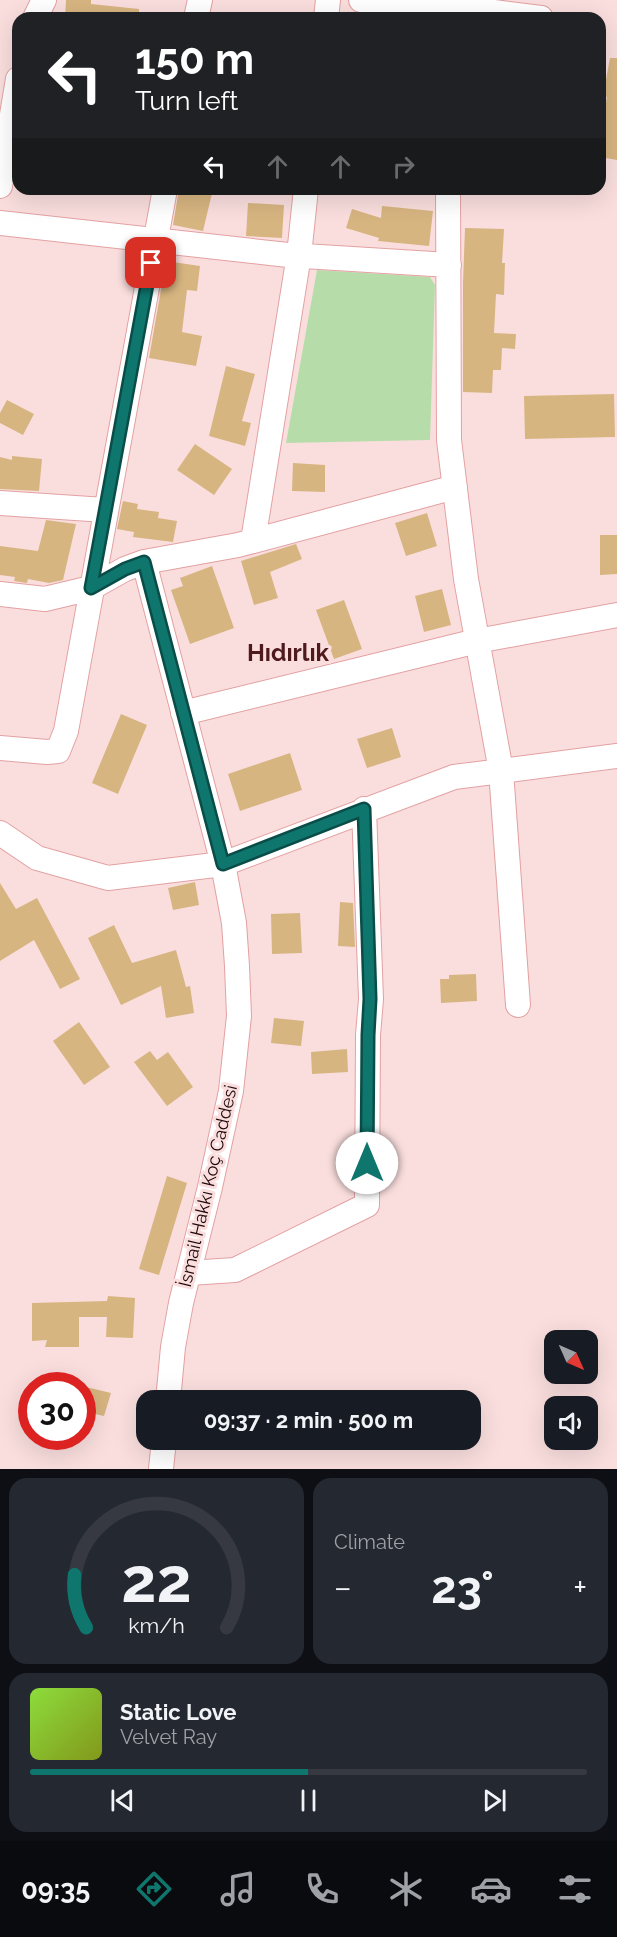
<!DOCTYPE html>
<html lang="en">
<head>
<meta charset="utf-8">
<style>
  :root { --surface:#171b24; --page:#242831; --text:#f1f3f6; --muted:#9ea1a6; --line:#363941; --accent:#0f766e }
  body { margin:0; font-family:Raleway,sans-serif; background:var(--page); color:var(--text); height:100vh; display:flex; flex-direction:column; font-size:22px; white-space:nowrap }
  * { box-sizing:border-box; margin:0 }
  p { font-size:20px; color:var(--muted) }
  .icon { flex:none; width:33px; height:33px; fill:none; stroke:currentColor; stroke-width:2; stroke-linecap:round; stroke-linejoin:round }
  .map { position:relative; height:1469px; overflow:hidden }
  .side { display:flex; flex-direction:column; gap:9px; padding:9px; background:#0d0f14; flex:1 }
  .side>* { flex:none }
  .top-card { position:absolute; left:12px; top:12px; width:594px; height:183px; border-radius:18px; box-shadow:0 6px 24px #0002; background:#202124; color:#fff; overflow:hidden }
  .needle { width:39px; rotate:135deg }
  .tools { position:absolute; left:544px; top:1330px; display:grid; gap:12px }
  .tools a { display:grid; place-items:center; width:54px; height:54px; border-radius:12px; background:var(--surface); box-shadow:0 6px 24px #0002; font-size:30px }
  .speed { position:absolute; left:18px; top:1372px; display:flex; gap:12px; font-size:30px; font-weight:700; text-align:center }
  .speed>* { display:grid; place-content:center; width:78px; height:78px; border-radius:50%; background:var(--surface); box-shadow:0 6px 24px #0002; line-height:1 }
  .speed .limit { border:9px solid #d22; background:#fff; color:#111 }
  .pin { position:absolute; display:grid; place-items:center; width:51px; height:51px; color:#fff; margin:-26px; border-radius:12px; box-shadow:0 3px 9px #0006 }
  .me { position:absolute; width:66px; margin:-33px; rotate:0deg; stroke-linejoin:round; filter:drop-shadow(0 0 4px #0008) }
  .turn { display:flex; align-items:center; gap:21px; height:126px; padding:0 24px; font-size:27px }
  .turn .icon { width:78px; height:78px; stroke-width:2.5 }
  .turn b { display:block; font-size:42px; line-height:51px }
  .lanes { display:flex; align-items:center; height:57px; padding:0 24px; background:#0003; justify-content:center; gap:30px; direction:ltr }
  .lanes .off { opacity:.35 }
  .big { font-size:45px; font-weight:700; line-height:1.1 }
  .side .tile { flex:1; display:flex; flex-direction:column; justify-content:center; gap:9px; min-width:0; padding:0 21px; border-radius:18px; background:var(--page) }
  .side .dial { align-items:center; gap:0 }
  .dial svg { height:156px; overflow:visible; fill:none; stroke:var(--line); stroke-width:7; stroke-linecap:round; text-anchor:middle }
  .dial text { fill:var(--text); stroke:none }
  .song { display:flex; align-items:center; gap:18px }
  .cover { width:72px; height:72px; border-radius:9px; background:linear-gradient(135deg,hsl(90 70% 55%),hsl(70 70% 35%)) }
  .played { height:6px; border-radius:3px; background:linear-gradient(90deg,var(--accent) 50%,var(--line) 50%) }
  .keys { display:flex; justify-content:space-around; direction:ltr }
  .heat { display:flex; justify-content:space-between; align-items:center; font-size:33px; direction:ltr }
  .side .tiles { flex:1; display:grid; gap:9px; grid-template-columns:1fr 1fr }
  .tile:last-child { grid-column:span 2 }
  .trip { position:absolute; left:136px; top:1390px; width:345px; height:60px; border-radius:18px; background:var(--surface); box-shadow:0 6px 24px #0002; font-weight:700; line-height:60px; text-align:center }
  .menu { display:flex; height:96px; justify-content:space-around; align-items:center; background:#090b0e; color:var(--muted) }
  .menu .icon { width:42px; height:42px }
  .menu .on { color:var(--accent) }
  .menu b { font-size:27px; color:var(--text) }
  .map>svg:first-child { display:block }
  .green { fill:#b6dda9 }
  .building { fill:#d7b581 }
  .lines { fill:none; stroke-linecap:round; stroke-linejoin:round }
  .minor-casing { stroke:#e3a1a2; stroke-width:26 }
  .minor { stroke:#fff; stroke-width:24 }
  .route-casing { stroke:#0a4d48; stroke-width:15 }
  .route { stroke:#0f766e; stroke-width:10 }
  .labels { text-anchor:middle; stroke-width:6; stroke-linejoin:round; paint-order:stroke }
  .street-label { font-size:18px; fill:#1d0708; stroke:#fadede }
  .district-label { font-size:24px; font-weight:bold; fill:#4e1a1e; stroke:#fadede }
</style>
</head>
<body>
<div class="map">
<svg width="617" height="1469" viewBox="0 0 617 1469">
  <rect width="100%" height="100%" fill="#fadede"/>
  <path class="green" d="M317,270L430,277L435,285L430,440L286,443Z"/>
  <path class="building" d="M66,0H91V4L139,9V18H65Z
    M610,58H617V160L600,157V134L607,97L603,96Z
    M179,189H213L203,231L173,225Z
    M248,203L284,205L282,238L246,236Z
    M382,206L433,211L429,246L378,241L379,238L346,228L352,209L381,218Z
    M465,228L504,229L502,263H505L504,295L496,294L494,333L516,334L515,349L502,348L501,370H493L492,393L463,392V283Z
    M166,261L200,266L197,291L187,290L182,332L202,336L196,366L149,358Z
    M226,366L255,374L242,421L251,423L245,446L209,436Z
    M614,394L615,437L525,439L524,396Z
    M7,400L34,414L23,435L0,423V413Z
    M195,444L232,469L214,495L177,470Z
    M12,456L42,459L39,491L0,489V457L12,460Z
    M293,463L325,465V492L292,491Z
    M123,501L138,504L137,509L159,512L158,518L177,521L173,542L133,537L134,532L117,529Z
    M427,513L437,546L406,556L395,523Z
    M46,520L76,524L63,580L49,583L28,579L27,583L14,581L15,577L0,575V546L38,551Z
    M600,535H617V574L600,575Z
    M296,544L302,559L270,572L278,598L254,605L241,561Z
    M212,566L234,628L190,644L171,590L183,586L180,578Z
    M442,589L451,625L424,632L415,596Z
    M344,600L362,649L334,659L316,610Z
    M121,714L147,725L118,794L92,783Z
    M392,728L401,757L367,768L357,739Z
    M290,753L302,790L240,811L228,774Z
    M195,882L199,905L173,910L168,888Z
    M0,883L16,909L37,898L80,979L60,989L34,940L0,961Z
    M340,902L353,903L355,947L338,946Z
    M300,913L302,953L272,954L271,914Z
    M114,925L132,963L176,950L186,987L190,986L194,1013L166,1018L161,986L121,1005L88,938Z
    M476,974L477,1001L441,1003L440,979H449V975Z
    M274,1018L304,1021L301,1046L271,1043Z
    M79,1022L110,1067L84,1085L53,1041Z
    M347,1049L348,1072L312,1074L311,1052Z
    M150,1051L157,1060L168,1052L193,1087L167,1106L134,1062Z
    M167,1176L187,1183L159,1275L139,1269Z
    M108,1296L135,1298L133,1338L106,1337L107,1317H79V1347H45L47,1340L32,1341V1303L107,1301Z
    M82,1386L111,1393L104,1416L82,1411Z"/>
  <g class="lines">
    <g class="minor-casing">
      <path id="minor" d="M361,0L471,9L541,18
        M35,18L44,0
        M196,18L200,0
        M326,18L328,0
        M0,186L18,79
        M448,189L449,440L466,579L501,771L518,1005
        M0,223L288,255L449,265
        M0,503L105,510
        M253,541L299,255L306,189
        M144,562L223,864L234,923L237,966L239,1016L231,1091L210,1187L181,1303L173,1347L168,1401
        M0,594L45,599L91,588L125,569L144,562L238,545L455,487
        M183,713L477,641L617,615
        M0,748L47,752L58,751L66,731L165,189
        M0,833L37,858L108,878L223,864L454,777L617,756
        M189,1273L235,1270L367,1205L368,1035L371,999L364,809
        M161,1469L164,1440"/>
    </g>
    <use href="#minor" class="minor"/>
  </g>
  <g class="lines">
    <g class="route-casing">
      <path id="route" d="M151,263L91,588L125,569L144,562L223,864L364,809L370,999L368,1035L367,1163"/>
    </g>
    <use href="#route" class="route"/>
  </g>
  <g class="labels">
    <g class="street-label">
      <text transform="translate(208 1186) rotate(-77)" y="6">İsmail Hakkı Koç Caddesi</text>
    </g>
    <g class="district-label">
      <text x="288" y="661">Hıdırlık</text>
    </g>
  </g>
</svg>
<div class="tools">
<a><svg class="needle" viewBox="-14 -14 28 28"><path d="M0-13l5 13h-10z" fill="#e53935"/><path d="M0 13l5-13h-10z" fill="#9ea1a6"/></svg></a>
<a><svg class="icon" aria-label="sound" viewBox="0 0 24 24"><path d="M4 9h4l5-4v14l-5-4H4zM17 9q2 3 0 6"/></svg></a>
</div>
<div class="speed"><div class="limit">30</div></div>
<div class="pin" style="left:151px;top:263px;background:#d93025"><svg class="icon" aria-label="arrive" viewBox="0 0 24 24"><path d="M6 21V4h12l-3 4 3 4H6"/></svg></div>
<svg class="me" style="left:367px;top:1163px" viewBox="-20 -20 40 40"><circle r="19" fill="#fff"/><path d="M0-13L10 11 0 6-10 11z" fill="#0f766e"/></svg>
<div class="trip">09:37 · 2 min · 500 m</div>
<div class="top-card">
<div class="turn"><svg class="icon" aria-label="left" viewBox="0 0 24 24"><path d="M17 20v-9H6M10 6l-5 5 5 5"/></svg><div><b>150 m</b>Turn left</div></div>
<div class="lanes"><svg class="icon" aria-label="left" viewBox="0 0 24 24"><path d="M17 20v-9H6M10 6l-5 5 5 5"/></svg><svg class="icon off" aria-label="ahead" viewBox="0 0 24 24"><path d="M12 20V5M6 11l6-6 6 6"/></svg><svg class="icon off" aria-label="ahead" viewBox="0 0 24 24"><path d="M12 20V5M6 11l6-6 6 6"/></svg><svg class="icon off" aria-label="right" viewBox="0 0 24 24"><path d="M7 20v-9h11M14 6l5 5-5 5"/></svg></div>
</div>
</div>
<section class="side">
<div class="tiles">
<div class="tile dial"><svg viewBox="0 0 100 80">
<path d="M14 69A42 42 0 1 1 86 69"/>
<path d="M14 69A42 42 0 0 1 8 42" stroke="#0f766e"/>
<text x="50" y="56" font-size="32" font-weight="700">22</text>
<text x="50" y="72" font-size="11">km/h</text>
</svg></div>
<div class="tile"><p>Climate</p>
<div class="heat"><a>−</a><b class="big">23°</b><a>+</a></div>
</div>
<div class="tile">
<div class="song"><i class="cover"></i><div><b>Static Love</b><p>Velvet Ray</p></div></div>
<div class="played"></div>
<div class="keys"><svg class="icon" aria-label="previous" viewBox="0 0 24 24"><path d="M18 5L8 12l10 7zM5 5v14"/></svg><svg class="icon" aria-label="pause" viewBox="0 0 24 24"><path d="M8 5v14M16 5v14"/></svg><svg class="icon" aria-label="next" viewBox="0 0 24 24"><path d="M6 5l10 7-10 7zM19 5v14"/></svg></div>
</div>
</div>
</section>
<nav class="menu">
<b>09:35</b>
<svg class="icon on" aria-label="directions" viewBox="0 0 24 24"><path d="M12 3l9 9-9 9-9-9zM9 14v-3h6M13 9l2 2-2 2"/></svg>
<svg class="icon" aria-label="music" viewBox="0 0 24 24"><path d="M9 18V5l10-2v13"/><circle cx="6" cy="18" r="3"/><circle cx="16" cy="16" r="3"/></svg>
<svg class="icon" aria-label="phone" viewBox="0 0 24 24"><path d="M5 4h4l2 5-3 2q2 4 5 5l2-3 5 2v4C11 20 4 13 5 4z"/></svg>
<svg class="icon" aria-label="climate" viewBox="0 0 24 24"><path d="M12 3v18M4 7l16 10M4 17L20 7"/></svg>
<svg class="icon" aria-label="car" viewBox="0 0 24 24"><path d="M5 17H2v-5l4-1 3-4h7l3 4 3 1v5h-3M9 17h6M6 11h13"/><circle cx="7" cy="17" r="2"/><circle cx="17" cy="17" r="2"/></svg>
<svg class="icon" aria-label="filters" viewBox="0 0 24 24"><path d="M4 7h16M4 17h16"/><circle cx="9" cy="7" r="2"/><circle cx="15" cy="17" r="2"/></svg>
</nav>
</body>
</html>
